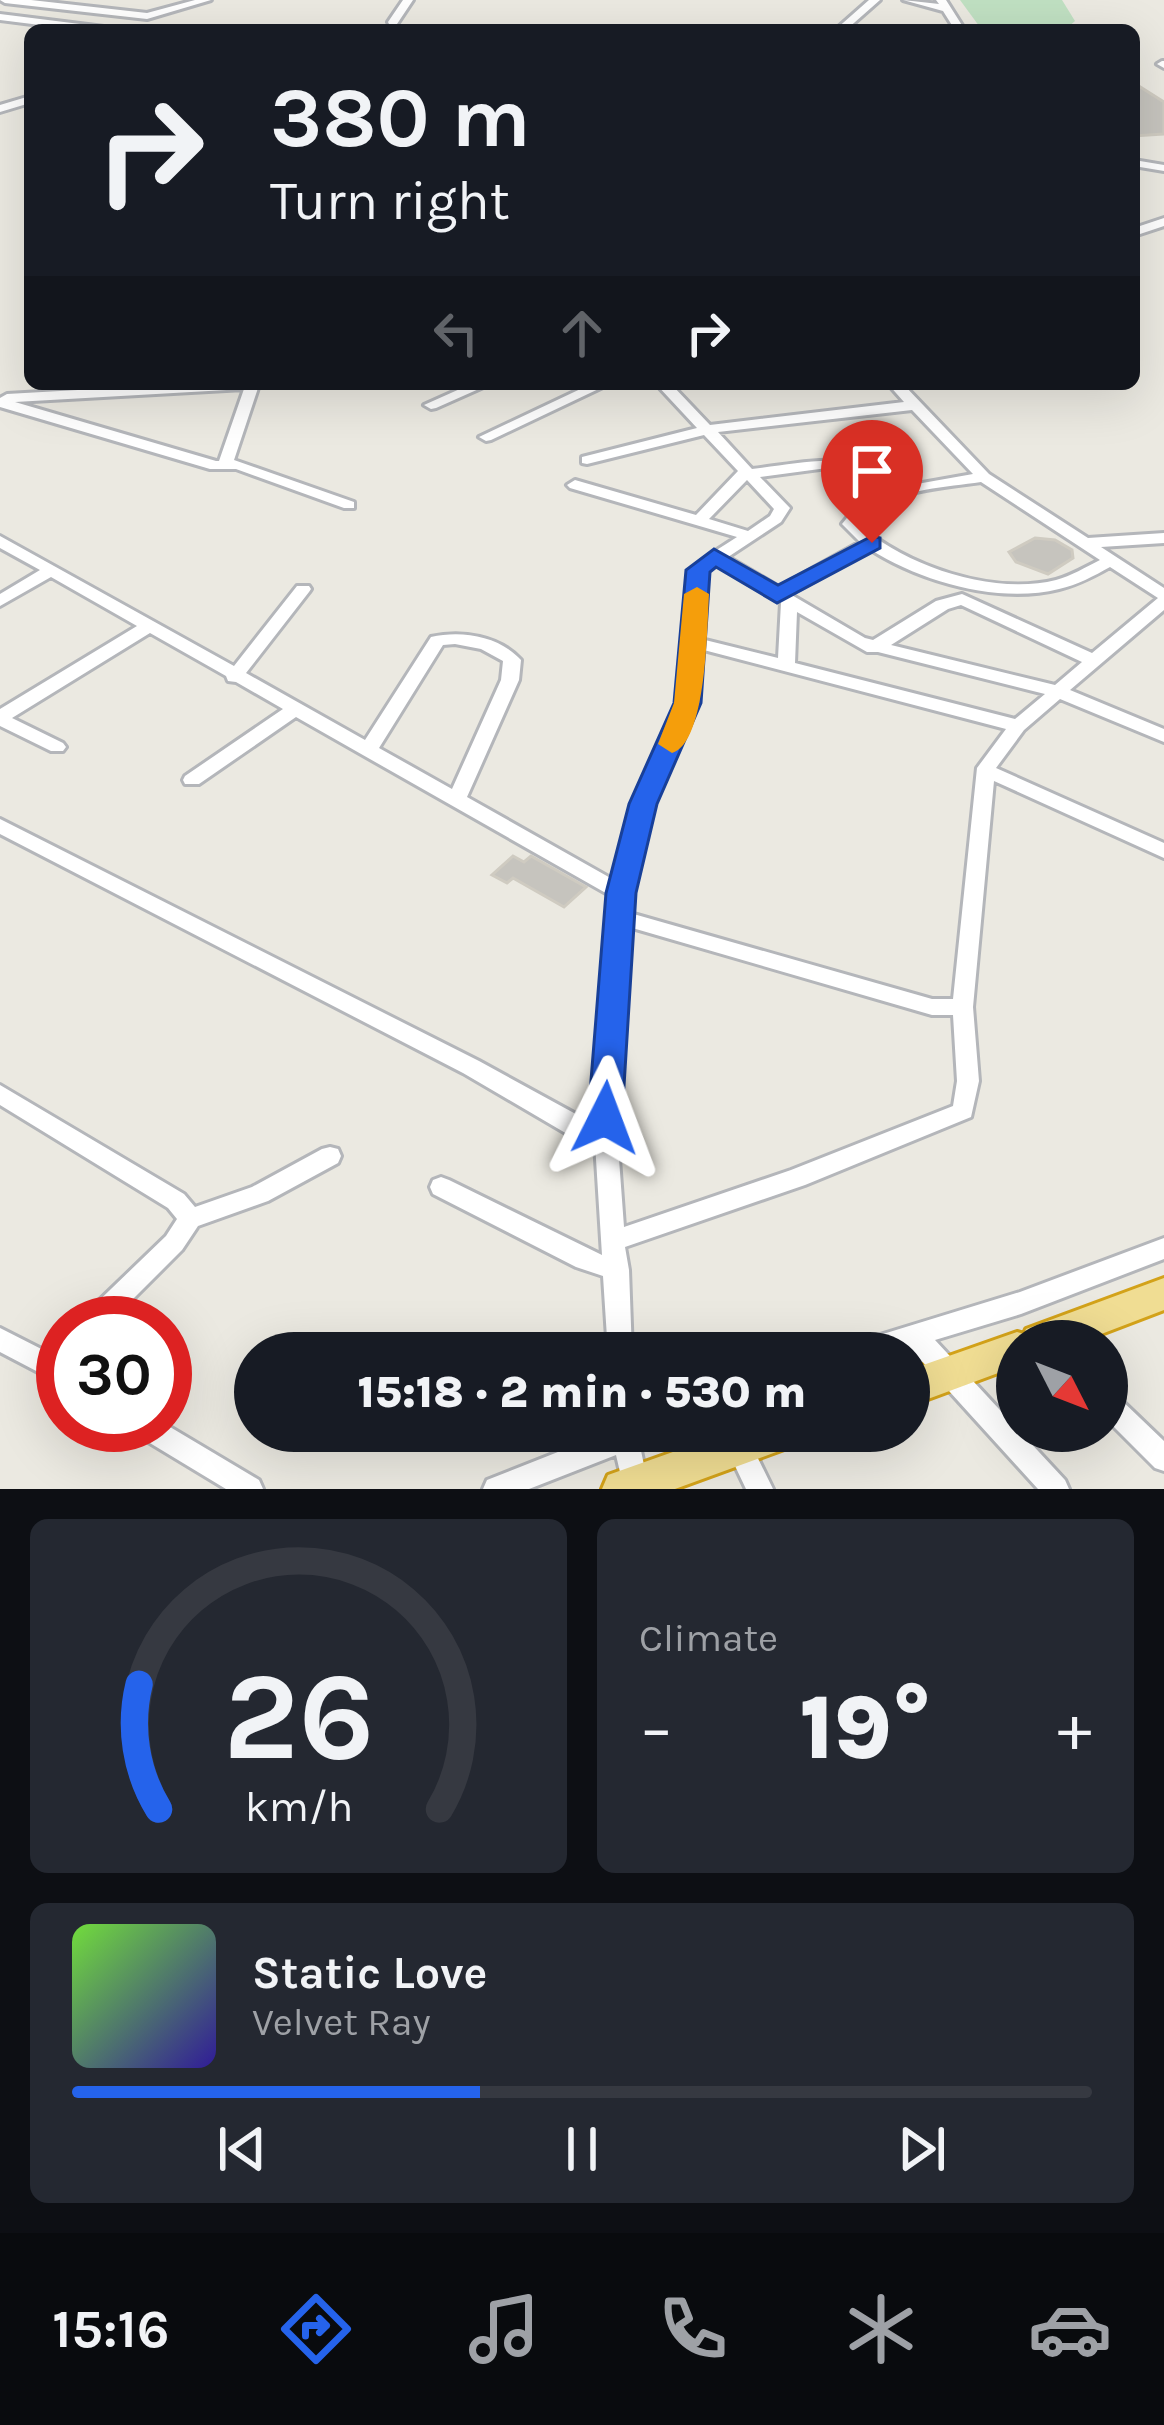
<!DOCTYPE html>
<html lang="en">
<head>
<meta charset="utf-8">
<style>
  :root { --surface:#171b24; --page:#242831; --text:#f1f3f6; --muted:#9ea1a6; --line:#363941; --accent:#2563eb }
  body { margin:0; font-family:Karla,sans-serif; background:var(--page); color:var(--text); height:100vh; display:flex; flex-direction:column; font-size:45px; white-space:nowrap }
  * { box-sizing:border-box; margin:0 }
  p { font-size:39px; color:var(--muted) }
  .icon { flex:none; width:66px; height:66px; fill:none; stroke:currentColor; stroke-width:2; stroke-linecap:round; stroke-linejoin:round }
  .map { position:relative; height:1489px; overflow:hidden }
  .drawer { display:flex; flex-direction:column; gap:30px; padding:30px; background:#0d0f14; flex:1 }
  .drawer>* { flex:none }
  .banner { position:absolute; left:24px; top:24px; width:1116px; height:366px; border-radius:18px; box-shadow:0 12px 48px #0002; background:#171b24; color:var(--text); overflow:hidden }
  .needle { width:78px; rotate:132deg }
  .buttons { position:absolute; left:996px; top:1320px; display:grid; gap:24px }
  .buttons a { display:grid; place-items:center; width:132px; height:132px; border-radius:50%; background:var(--surface); box-shadow:0 12px 48px #0002; font-size:60px }
  .speed { position:absolute; left:36px; top:1296px; display:flex; gap:24px; font-size:60px; font-weight:700; text-align:center }
  .speed>* { display:grid; place-content:center; width:156px; height:156px; border-radius:50%; background:var(--surface); box-shadow:0 12px 48px #0002; line-height:1 }
  .speed .limit { border:18px solid #d22; background:#fff; color:#111 }
  .pin { position:absolute; display:grid; place-items:center; width:102px; height:102px; color:#fff; margin:-123px -51px; border-radius:50% 50% 50% 0; rotate:-45deg; box-shadow:0 0 12px #0007 }
  .pin .icon { rotate:45deg }
  .me { position:absolute; width:132px; margin:-66px; rotate:3deg; stroke-linejoin:round; filter:drop-shadow(0 0 9px #0008) }
  .turn { display:flex; align-items:center; gap:42px; height:252px; padding:0 48px; font-size:54px }
  .turn .icon { width:156px; height:156px; stroke-width:2.5 }
  .turn b { display:block; font-size:84px; line-height:102px }
  .lanes { display:flex; align-items:center; height:114px; padding:0 48px; background:#0003; justify-content:center; gap:60px; direction:ltr }
  .lanes .off { opacity:.35 }
  .big { font-size:90px; font-weight:800; line-height:1.1 }
  .drawer .tile { flex:1; display:flex; flex-direction:column; justify-content:center; gap:18px; min-width:0; padding:0 42px; border-radius:18px; background:var(--page) }
  .drawer .dial { align-items:center; gap:0 }
  .dial svg { height:312px; overflow:visible; fill:none; stroke:var(--line); stroke-width:7; stroke-linecap:round; text-anchor:middle }
  .dial text { fill:var(--text); stroke:none }
  .song { display:flex; align-items:center; gap:36px }
  .cover { width:144px; height:144px; border-radius:18px; background:linear-gradient(135deg,hsl(100 70% 55%),hsl(250 70% 35%)) }
  .played { height:12px; border-radius:6px; background:linear-gradient(90deg,var(--accent) 40%,var(--line) 40%) }
  .keys { display:flex; justify-content:space-around; direction:ltr }
  .heat { display:flex; justify-content:space-between; align-items:center; font-size:66px; direction:ltr }
  .drawer .tiles { flex:1; display:grid; gap:30px; grid-template-columns:1fr 1fr }
  .tile:last-child { grid-column:span 2 }
  .trip { position:absolute; left:234px; top:1332px; width:696px; height:120px; border-radius:60px; background:var(--surface); box-shadow:0 12px 48px #0002; font-weight:800; line-height:120px; text-align:center }
  .tab-bar { display:flex; height:192px; justify-content:space-around; align-items:center; background:#090b0e; color:var(--muted) }
  .tab-bar .icon { width:84px; height:84px }
  .tab-bar .active { color:var(--accent) }
  .tab-bar b { font-size:54px; color:var(--text) }
  .map>svg:first-child { display:block }
  .green { fill:#c0e0c2 }
  .building { fill:#c6c4be; stroke:#cfcbc1; stroke-width:3 }
  .lines { fill:none; stroke-linecap:round; stroke-linejoin:round }
  .minor-casing { stroke:#b4b6ba; stroke-width:6 }
  .highway-casing { stroke:#d3a219; stroke-width:6 }
  .minor { fill:#fff; fill-rule:evenodd }
  .highway { fill:#f0dd93; fill-rule:evenodd }
  .route { fill:#2563eb; stroke:#184099; stroke-width:3 }
  .slow { fill:#f59e0b }
</style>
</head>
<body>
<div class="map">
<svg width="1164" height="1489" viewBox="0 0 1164 1489">
  <rect width="100%" height="100%" fill="#ebe9e1"/>
  <path class="green" d="M960,0H1062L1075,21L1065,30H982Z"/>
  <path class="building" d="M1134,83L1164,102V134L1134,136Z
    M1035,538L1055,540L1072,550L1073,558L1048,574L1016,562L1009,552Z
    M513,856L524,862L531,856L586,887L564,907L513,878L507,883L492,875Z"/>
  <g class="lines">
    <g class="minor-casing">
      <path id="minor" d="M0,0H31L147,13L195,0H211L147,19L5,3Z
        M403,0H413L397,24H389L388,22Z
        M869,0H880L846,30H835Z
        M903,0L939,4L936,0H946L965,30H955L943,11Z
        M0,14L104,27L109,30H80L0,20Z
        M1162,61H1164V68L1157,64Z
        M30,96V103L0,112V105Z
        M1134,160L1164,165V171L1134,166Z
        M1164,218V226L1134,236V228Z
        M184,384H267L258,388L234,460L354,502V508H344L236,469H210L0,407V398L7,394ZM244,389L219,461H216L15,402Z
        M471,384H490L436,408L431,409L424,405Z
        M591,384H609L491,440L486,441L479,437Z
        M656,384H671L710,425L904,402L888,384H903L989,474L1088,538L1164,533V543L1101,547L1164,588V610L1070,690L1164,729V742L1060,699L1024,730L996,768L1164,843V858L994,781L973,1007L979,1081L971,1117L805,1185L625,1247L629,1270L632,1353H608L603,1276L576,1267L433,1194L430,1187L433,1180L441,1177L449,1180L602,1255L595,1143L574,1138L463,1073L0,834V819L479,1061L594,1124L611,896L296,717L199,784H185L183,780L185,776L283,709L236,682L228,681L226,676L150,633L12,718L63,743L66,747L63,751H51L0,726V709L137,626L51,577L0,606V594L40,570L0,548V536L234,666L297,586H309L311,589L309,592L246,673L365,740L431,637C462,630 499,636 521,660L519,680L467,797L614,880L634,804L678,703L690,570C705,556 719,549 737,537L570,488L567,485L575,480L696,515L738,471L704,435L587,464L582,463V457L697,428ZM912,410L973,474L900,487C858,447 805,463 752,469L718,432ZM827,468L860,472L886,491L855,508L842,524L860,542L779,587L728,557L781,522L790,508L760,477ZM747,480L774,509L770,516L748,531L709,519ZM981,482L1100,560C1086,567 1071,576 1056,580C994,596 904,566 859,524C887,489 940,488 981,482ZM871,550C922,582 999,604 1059,589C1077,585 1094,576 1110,567L1158,598L1092,653L962,594L936,601L873,640L865,638L790,594ZM717,565L781,603L778,658L701,639L706,572ZM961,605L1082,662L1055,685L891,645L948,609ZM797,612L867,652H878L1045,694L1015,719L795,663ZM455,644L481,649L503,661L501,680L452,789L379,748L443,645ZM700,649L1006,729L977,768L953,999H932L630,913L631,893L652,804L696,703ZM629,927L932,1015H953L957,1081L953,1106L791,1170L624,1227L616,1118Z
        M0,1085L184,1194L195,1207L252,1187L322,1149L330,1147L338,1149L341,1156L338,1163L268,1201L198,1226L182,1250L109,1323H81L84,1315L166,1236L177,1219L168,1208L0,1105Z
        M1164,1238V1259L1021,1314L935,1340L1065,1480L1069,1489H1038L910,1348L894,1353H845L848,1345L857,1342L1020,1292Z
        M0,1328L63,1360V1385L0,1352Z
        M1107,1391L1116,1395L1164,1441V1471L1155,1468L1107,1420Z
        M165,1424L259,1480L263,1489H226L135,1434L131,1425Z
        M611,1431H659L655,1440L640,1446L648,1484L646,1489H624L616,1455L529,1489H483L487,1480Z
        M739,1435L748,1438L773,1489H746L726,1447L730,1438Z"/>
    </g>
    <g class="highway-casing">
      <path id="highway" d="M1164,1278V1310L1083,1341H1017V1366L909,1406V1370L1017,1332L1024,1334L1026,1329Z
        M732,1431H803L798,1444L675,1489H602L608,1475Z"/>
    </g>
    <use href="#minor" class="minor"/>
    <use href="#highway" class="highway"/>
  </g>
  <path class="route" d="M872,536L880,538V548L777,603L716,567L710,572L701,703L657,804L636,893L622,1118L617,1128H593L588,1118L606,893L629,804L674,703L686,570L714,549L778,585Z"/>
  <path class="slow" d="M697,587L709,594C707,627 707,743 672,753L658,744L674,703L684,594Z"/>
</svg>
<div class="buttons">
<a><svg class="needle" viewBox="-14 -14 28 28"><path d="M0-13l5 13h-10z" fill="#e53935"/><path d="M0 13l5-13h-10z" fill="#9ea1a6"/></svg></a>
</div>
<div class="speed"><div class="limit">30</div></div>
<div class="pin" style="left:872px;top:543px;background:#d93025"><svg class="icon" aria-label="arrive" viewBox="0 0 24 24"><path d="M6 21V4h12l-3 4 3 4H6"/></svg></div>
<svg class="me" style="left:605px;top:1118px" viewBox="-20 -20 40 40"><path d="M0-17L14 15 0 8-14 15z" fill="#2563eb" stroke="#fff" stroke-width="4"/></svg>
<div class="trip">15:18 · 2 min · 530 m</div>
<div class="banner">
<div class="turn"><svg class="icon" aria-label="right" viewBox="0 0 24 24"><path d="M7 20v-9h11M14 6l5 5-5 5"/></svg><div><b>380 m</b>Turn right</div></div>
<div class="lanes"><svg class="icon off" aria-label="left" viewBox="0 0 24 24"><path d="M17 20v-9H6M10 6l-5 5 5 5"/></svg><svg class="icon off" aria-label="ahead" viewBox="0 0 24 24"><path d="M12 20V5M6 11l6-6 6 6"/></svg><svg class="icon" aria-label="right" viewBox="0 0 24 24"><path d="M7 20v-9h11M14 6l5 5-5 5"/></svg></div>
</div>
</div>
<section class="drawer">
<div class="tiles">
<div class="tile dial"><svg viewBox="0 0 100 80">
<path d="M14 69A42 42 0 1 1 86 69"/>
<path d="M14 69A42 42 0 0 1 9 37" stroke="#2563eb"/>
<text x="50" y="56" font-size="32" font-weight="700">26</text>
<text x="50" y="72" font-size="11">km/h</text>
</svg></div>
<div class="tile"><p>Climate</p>
<div class="heat"><a>−</a><b class="big">19°</b><a>+</a></div>
</div>
<div class="tile">
<div class="song"><i class="cover"></i><div><b>Static Love</b><p>Velvet Ray</p></div></div>
<div class="played"></div>
<div class="keys"><svg class="icon" aria-label="previous" viewBox="0 0 24 24"><path d="M18 5L8 12l10 7zM5 5v14"/></svg><svg class="icon" aria-label="pause" viewBox="0 0 24 24"><path d="M8 5v14M16 5v14"/></svg><svg class="icon" aria-label="next" viewBox="0 0 24 24"><path d="M6 5l10 7-10 7zM19 5v14"/></svg></div>
</div>
</div>
</section>
<nav class="tab-bar">
<b>15:16</b>
<svg class="icon active" aria-label="directions" viewBox="0 0 24 24"><path d="M12 3l9 9-9 9-9-9zM9 14v-3h6M13 9l2 2-2 2"/></svg>
<svg class="icon" aria-label="music" viewBox="0 0 24 24"><path d="M9 18V5l10-2v13"/><circle cx="6" cy="18" r="3"/><circle cx="16" cy="16" r="3"/></svg>
<svg class="icon" aria-label="phone" viewBox="0 0 24 24"><path d="M5 4h4l2 5-3 2q2 4 5 5l2-3 5 2v4C11 20 4 13 5 4z"/></svg>
<svg class="icon" aria-label="climate" viewBox="0 0 24 24"><path d="M12 3v18M4 7l16 10M4 17L20 7"/></svg>
<svg class="icon" aria-label="car" viewBox="0 0 24 24"><path d="M5 17H2v-5l4-1 3-4h7l3 4 3 1v5h-3M9 17h6M6 11h13"/><circle cx="7" cy="17" r="2"/><circle cx="17" cy="17" r="2"/></svg>
</nav>
</body>
</html>
